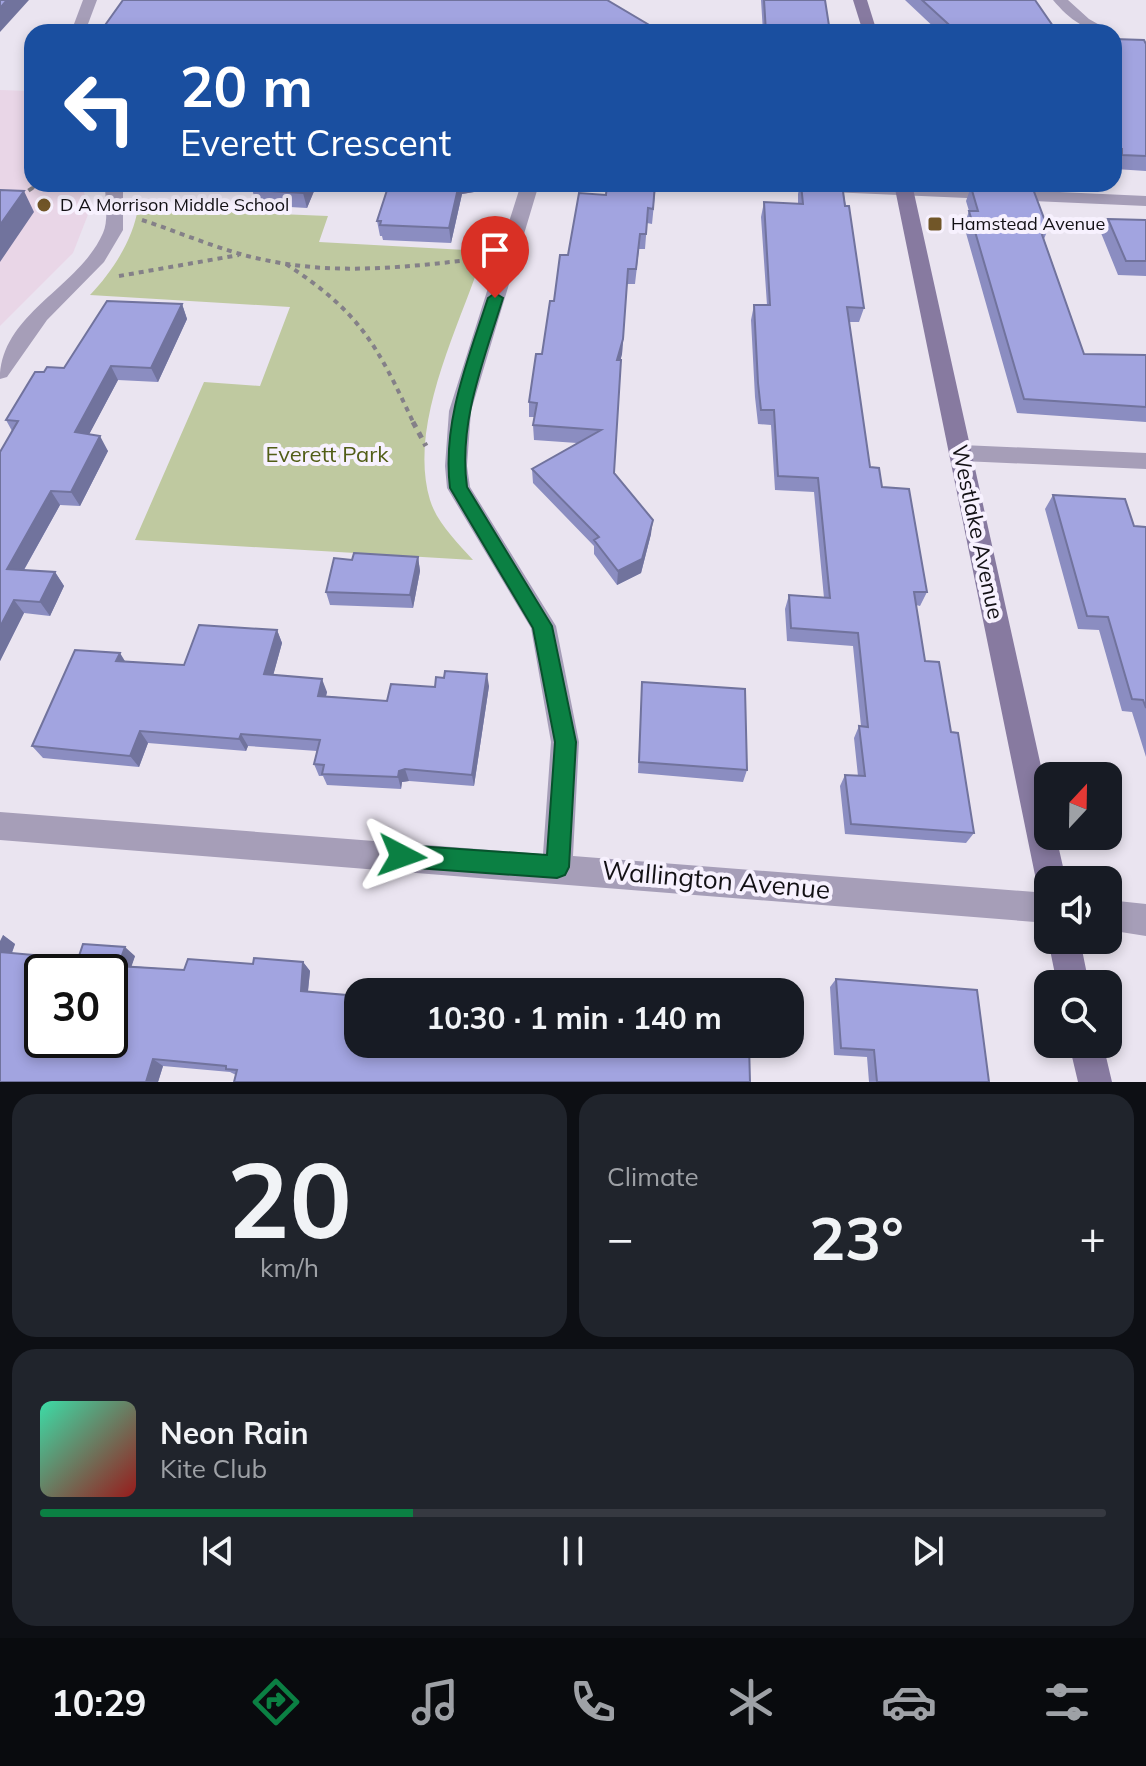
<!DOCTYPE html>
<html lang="en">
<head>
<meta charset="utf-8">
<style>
  :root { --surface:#171b24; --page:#20242c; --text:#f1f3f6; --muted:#9ea1a6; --line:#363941; --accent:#0b8043 }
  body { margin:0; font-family:Mulish,sans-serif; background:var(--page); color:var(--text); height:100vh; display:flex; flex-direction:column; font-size:30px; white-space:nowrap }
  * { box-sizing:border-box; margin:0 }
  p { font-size:26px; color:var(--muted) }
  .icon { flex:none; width:44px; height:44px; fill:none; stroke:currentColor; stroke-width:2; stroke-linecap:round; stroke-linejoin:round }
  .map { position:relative; height:1082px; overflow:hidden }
  .panel { display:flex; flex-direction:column; gap:12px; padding:12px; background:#0d0f14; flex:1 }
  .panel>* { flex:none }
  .banner { position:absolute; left:24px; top:24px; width:1098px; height:168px; border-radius:24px; box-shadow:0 4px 12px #0003; background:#1a4fa0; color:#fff; overflow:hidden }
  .needle { width:52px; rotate:22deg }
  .fabs { position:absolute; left:1034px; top:762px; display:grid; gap:16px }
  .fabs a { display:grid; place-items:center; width:88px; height:88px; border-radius:16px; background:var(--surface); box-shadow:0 4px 12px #0003; font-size:40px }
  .speed { position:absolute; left:24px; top:954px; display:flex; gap:16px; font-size:40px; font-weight:700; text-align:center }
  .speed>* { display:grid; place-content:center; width:104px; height:104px; border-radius:50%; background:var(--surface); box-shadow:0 4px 12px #0003; line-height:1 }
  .speed .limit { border:4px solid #111; border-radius:12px; background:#fff; color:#111 }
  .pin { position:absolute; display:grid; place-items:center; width:68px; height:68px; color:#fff; margin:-82px -34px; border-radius:50% 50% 50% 0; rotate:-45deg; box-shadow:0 0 8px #0007 }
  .pin .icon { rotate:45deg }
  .me { position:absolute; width:88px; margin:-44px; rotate:94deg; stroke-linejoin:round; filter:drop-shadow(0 0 6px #0008) }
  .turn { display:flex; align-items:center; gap:28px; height:168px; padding:0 24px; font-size:36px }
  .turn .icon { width:104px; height:104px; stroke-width:2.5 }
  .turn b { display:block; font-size:56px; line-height:68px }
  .big { font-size:60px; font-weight:700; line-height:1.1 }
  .panel .card { flex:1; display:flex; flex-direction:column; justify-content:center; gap:12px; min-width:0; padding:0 28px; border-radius:24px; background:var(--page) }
  .panel .dial { align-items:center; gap:0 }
  .dial b { font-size:104px; line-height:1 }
  .song { display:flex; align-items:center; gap:24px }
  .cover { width:96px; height:96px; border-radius:12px; background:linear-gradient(135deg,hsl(160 70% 55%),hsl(0 70% 35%)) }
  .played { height:8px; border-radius:4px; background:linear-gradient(90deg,var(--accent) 35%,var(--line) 35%) }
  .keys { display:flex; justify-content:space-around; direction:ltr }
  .heat { display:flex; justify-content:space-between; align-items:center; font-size:44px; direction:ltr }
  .panel .tiles { flex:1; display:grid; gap:12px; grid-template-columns:1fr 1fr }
  .card:last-child { grid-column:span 2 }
  .trip { position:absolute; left:344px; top:978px; width:460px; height:80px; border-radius:24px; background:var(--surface); box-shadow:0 4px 12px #0003; font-weight:700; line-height:80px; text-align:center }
  .tab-bar { display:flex; height:128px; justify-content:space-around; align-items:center; background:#090b0e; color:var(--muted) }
  .tab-bar .icon { width:56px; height:56px }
  .tab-bar .on { color:var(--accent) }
  .tab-bar b { font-size:36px; color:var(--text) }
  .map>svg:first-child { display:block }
  .education { fill:#e9d6e7 }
  .green { fill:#bfc9a0 }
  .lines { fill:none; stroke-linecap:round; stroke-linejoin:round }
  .path-far2 { stroke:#848088; stroke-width:3; stroke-dasharray:4 4; stroke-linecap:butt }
  .path-far1 { stroke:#848088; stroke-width:4; stroke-dasharray:5 5; stroke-linecap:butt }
  .path { stroke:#848088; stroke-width:5; stroke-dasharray:6 6; stroke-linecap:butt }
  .street { fill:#a69eb8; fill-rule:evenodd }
  .secondary { fill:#877aa0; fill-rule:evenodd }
  .wall { fill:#8b8dc1 }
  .shaded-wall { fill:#71739d }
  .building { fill:#a2a4e0; stroke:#71739d; stroke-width:2; fill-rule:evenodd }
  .route { fill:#0b8043; stroke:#07532c; stroke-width:2 }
  .poi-dot { fill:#715628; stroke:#f7f1fe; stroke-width:3 }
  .labels { text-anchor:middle; stroke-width:8; stroke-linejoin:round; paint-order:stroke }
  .far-poi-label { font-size:18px; fill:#131115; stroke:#f7f1fe; text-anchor:start }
  .park-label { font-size:22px; fill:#515d16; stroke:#f7f1fe }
  .street-label { font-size:22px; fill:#131115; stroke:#f7f1fe }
  .near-street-label { font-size:26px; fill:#131115; stroke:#f7f1fe }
</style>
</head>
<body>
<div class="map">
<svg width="1146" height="1082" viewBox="0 0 1146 1082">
  <rect width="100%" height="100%" fill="#eae4f0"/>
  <path class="education" d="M0,90L29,91L32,184H82L89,212L73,253L0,326Z"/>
  <path class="green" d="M138,208L328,216L319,242L484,251C461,324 407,423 430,500C437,523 457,542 473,560L135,540L204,382L260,386L290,307L90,295C112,272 133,240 138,208Z"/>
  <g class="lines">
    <path class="path-far2" d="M31,189L38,184"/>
    <path class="path-far1" d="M20,196L34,187
      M142,220C185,234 226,253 270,261C338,275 408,267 477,259
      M286,264C361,313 377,345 414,424
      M119,276L239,255"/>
    <path class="path" d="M413,422L426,446"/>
    <path class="street" d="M83,0H97L85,32H71Z
      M1053,0H1068L1089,19L1112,32C1086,32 1070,20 1053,0Z
      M105,184H123V230L104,262L47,320L7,377L0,379C0,314 79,288 103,233C109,220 105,198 105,184Z
      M521,184H539L471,411L467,466L470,487L556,626L579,742L573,856L1048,893V923L0,840V812L543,854L551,742L531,628L447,488L445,466L449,411Z
      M753,184H881L1146,196V206L762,189Z
      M962,445L1146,453V469L962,461L951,453Z
      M1108,900L1146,904V936L1108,930Z"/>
    <path class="secondary" d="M853,0H867L877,32H863Z
      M894,184H912L1048,798V836H1056L1066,880H1048V894L1040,891L1036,880Z
      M1048,940H1080L1089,984H1057Z
      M1069,1044H1103L1112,1082H1078Z"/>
  </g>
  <path class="wall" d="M761,0H825L830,32H763Z
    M905,0H1035L1055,29L1054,32H939Z
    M103,28L661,32H104Z
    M1114,39L1146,44V171L1115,169V163H1114Z
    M251,184H317L307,208L256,205Z
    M389,184L474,192L462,194L451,243L383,240L382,236H380L377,221Z
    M656,184L652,224L647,223L645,249H639L635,284H627L622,354L620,360L614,473L651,534L641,573L617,585L594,554V546L533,483L532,469L577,443L534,440L533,425L534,417H529V402L542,354L554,301L568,255L606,195Z
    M800,184H842L864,308L859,322H849L870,467L882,487L927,592L920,606L916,605L925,661L951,732L974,833L966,843L845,834L840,786L845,775L858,776L854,738L859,726H861L853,646L787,641L785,609L789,595L824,598L814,492L775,490L771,425L758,424L755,397L751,320L754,305H767L761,217L764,202L798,204V194Z
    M961,184H1022L1021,187Z
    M971,187L1048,229L1044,239L1084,354L1146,355V422L1017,413L964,226L969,211L966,201Z
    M1108,219L1146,220V276L1118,275L1101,233Z
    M182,304L187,319L158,382L118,380L89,434L108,451L80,506L60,505L24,570L55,572L64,586L50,616L24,613L0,661V452L12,431L6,420L44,372L64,368Z
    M1053,495L1134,526L1146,527V757L1132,712L1122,711L1099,630L1078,629L1045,509Z
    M418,557L420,571L413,608L330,605L326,592L352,560Z
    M277,630L282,643L273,675L327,692L326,696L387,701L435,687L489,686L474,786L409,781L402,782L401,789L327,785L323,776H319L314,764L317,751L248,746L246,751L148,743L139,767L43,758L32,746L125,662L184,665Z
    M642,682L747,770L743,782L638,773Z
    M3,935L15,944L12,953L78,959L135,956L131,966L184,970L253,964L303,962L310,971L308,992L236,1075L230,1072L163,1066L158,1082H0Z
    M836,979L989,1082H869L867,1057L834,1055L830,987Z"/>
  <path class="shaded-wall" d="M7,0H29L0,32V8Z
    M307,184H317L307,208L303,193Z
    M459,184H476L474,192L462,194L451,243L449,228Z
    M24,191L34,212L0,262V225Z
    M628,269L622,354L617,375V360Z
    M182,304L187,319L158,382L151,368Z
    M111,366L118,380L83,446L75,432Z
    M100,436L108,451L80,506L71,492Z
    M51,491L60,505L17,582L7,569Z
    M653,520L651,534L641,573L617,585L618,571Z
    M418,557L420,571L413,608L410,595Z
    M55,572L64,586L50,616L40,602Z
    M14,600L24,613L0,661V627Z
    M277,630L282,643L270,687L264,674Z
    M120,653L128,666L116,661Z
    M487,674L489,686L474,786L472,775Z
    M322,679L327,692L323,708L318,696Z
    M140,731L148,743L139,767L130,756Z
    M241,734L248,746L246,751L239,739Z
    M405,769L409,781L402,782L401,789L398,777L399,771Z
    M3,935L15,944L9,960L0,955V941Z
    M125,947L135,956L129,974L118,966Z
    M303,962L310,971L307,999L301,991Z
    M153,1059L163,1066L158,1082H146Z"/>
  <path class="building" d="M0,0H7L0,8Z
    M123,0H607L661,32H142L144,29L103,28Z
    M764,0H825L830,32H766Z
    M922,0H1035L1055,29L1046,32H957Z
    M1114,39L1144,40L1146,44V156L1122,155V149H1114Z
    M255,184H307L303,193L252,190Z
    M389,184H459L449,228L380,225L381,221H377Z
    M607,184H655L653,209L648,208L646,234H640L636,269H628L623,339L617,360H621L614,473L653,520L642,559L618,571L594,540L599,537L532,469L601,430L533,425L537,403L529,402L536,354H542L550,301H554L560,255H568L579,193L606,195Z
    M801,184H842L845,206H849L864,308L847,307L870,467L879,468L882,487L909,489L927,592H914L925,661L939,662L951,732L958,733L974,833L851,824L845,775L865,776L859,726L868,727L858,633L791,628L789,595L830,598L818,478L778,476L774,410H761L758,383L754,305H770L764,202L803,204Z
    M971,187L1033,189L1048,229H1040L1084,354L1146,355V407L1024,399L969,211H978Z
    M0,190L24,191L0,225Z
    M1108,219L1146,220V261H1126Z
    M107,301L182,304L151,368L111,366L75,432L100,436L71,492L51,491L7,569L55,572L40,602L14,600L0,627V452L18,421L6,420L35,372H44L47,367L64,368Z
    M1053,495L1125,499L1134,526L1146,527V708L1143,700L1132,699L1108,617L1087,616Z
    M354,553L418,557L410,595L326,592L334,558L352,560Z
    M199,625L277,630L264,674L322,679L318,696L387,701L391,684L435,687L436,677L444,678L445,671L487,674L472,775L405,769L399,771L398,777L322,774L324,765L314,764L320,740L241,734L239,739L140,731L130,756L32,746L75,650L120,653L116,661L184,665Z
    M642,682L745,689L747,770L639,762Z
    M83,944L125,947L118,966L184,970L188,959L253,964L254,958L303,962L301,991L358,996V1044H749L750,1082H234L237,1070L226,1069V1066L153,1059L146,1082H0V952L78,959ZM42,972H110V1040H42Z
    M836,979L977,990L989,1082H877L874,1050L841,1048Z
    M624,986L686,992H624Z"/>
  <path class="route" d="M495,293L503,298C484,360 458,422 467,487L552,626L576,742L569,867L565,875L557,878L402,867L394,863L391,856L394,848L402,845L547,855L555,742L533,628L450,488C442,422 468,360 488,298Z"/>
  <g class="poi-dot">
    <circle cx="44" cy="205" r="8"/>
    <rect x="927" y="216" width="16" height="16" rx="4"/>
  </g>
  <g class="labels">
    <g class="far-poi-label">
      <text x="60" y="211">D A Morrison Middle School</text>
      <text x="951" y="230">Hamstead Avenue</text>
    </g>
    <g class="park-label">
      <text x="327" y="462">Everett Park</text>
    </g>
    <g class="street-label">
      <text transform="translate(978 532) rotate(78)" y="8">Westlake Avenue</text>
    </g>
    <g class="near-street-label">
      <text transform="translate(716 880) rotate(5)" y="9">Wallington Avenue</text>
    </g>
  </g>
</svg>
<div class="fabs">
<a><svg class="needle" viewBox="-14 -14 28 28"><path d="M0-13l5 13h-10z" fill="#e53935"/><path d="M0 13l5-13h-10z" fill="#9ea1a6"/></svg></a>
<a><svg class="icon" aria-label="sound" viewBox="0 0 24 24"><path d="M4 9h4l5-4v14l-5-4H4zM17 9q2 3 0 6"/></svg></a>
<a><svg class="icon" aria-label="search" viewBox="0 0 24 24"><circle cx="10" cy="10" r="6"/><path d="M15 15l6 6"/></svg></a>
</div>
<div class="speed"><div class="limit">30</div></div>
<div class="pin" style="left:495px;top:298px;background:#d93025"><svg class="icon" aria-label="arrive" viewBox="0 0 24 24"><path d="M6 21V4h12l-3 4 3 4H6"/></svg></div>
<svg class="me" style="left:402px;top:856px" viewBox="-20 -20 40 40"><path d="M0-17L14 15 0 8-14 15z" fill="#0b8043" stroke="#fff" stroke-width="4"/></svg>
<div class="trip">10:30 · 1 min · 140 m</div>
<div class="banner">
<div class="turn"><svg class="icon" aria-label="left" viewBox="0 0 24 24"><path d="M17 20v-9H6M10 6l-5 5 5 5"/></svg><div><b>20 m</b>Everett Crescent</div></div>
</div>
</div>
<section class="panel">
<div class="tiles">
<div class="card dial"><b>20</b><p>km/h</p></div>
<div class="card"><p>Climate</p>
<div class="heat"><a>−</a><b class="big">23°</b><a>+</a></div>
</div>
<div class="card">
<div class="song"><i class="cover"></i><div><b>Neon Rain</b><p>Kite Club</p></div></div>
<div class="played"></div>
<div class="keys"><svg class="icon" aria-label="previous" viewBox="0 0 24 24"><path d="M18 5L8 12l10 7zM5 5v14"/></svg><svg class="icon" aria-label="pause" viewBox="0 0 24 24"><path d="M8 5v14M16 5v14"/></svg><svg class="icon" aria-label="next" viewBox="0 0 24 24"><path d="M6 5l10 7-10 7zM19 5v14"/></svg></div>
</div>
</div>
</section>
<nav class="tab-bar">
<b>10:29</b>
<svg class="icon on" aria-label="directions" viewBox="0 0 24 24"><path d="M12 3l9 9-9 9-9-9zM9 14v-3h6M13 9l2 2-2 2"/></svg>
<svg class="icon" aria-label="music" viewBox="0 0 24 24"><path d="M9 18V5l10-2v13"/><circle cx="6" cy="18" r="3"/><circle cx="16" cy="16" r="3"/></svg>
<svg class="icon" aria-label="phone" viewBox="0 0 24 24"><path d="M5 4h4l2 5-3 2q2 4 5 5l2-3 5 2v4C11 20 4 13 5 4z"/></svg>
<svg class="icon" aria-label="climate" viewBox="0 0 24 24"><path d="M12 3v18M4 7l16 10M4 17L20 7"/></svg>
<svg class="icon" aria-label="car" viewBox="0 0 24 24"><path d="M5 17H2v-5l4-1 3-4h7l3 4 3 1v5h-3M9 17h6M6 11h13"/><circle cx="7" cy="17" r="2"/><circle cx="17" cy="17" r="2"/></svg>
<svg class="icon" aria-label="filters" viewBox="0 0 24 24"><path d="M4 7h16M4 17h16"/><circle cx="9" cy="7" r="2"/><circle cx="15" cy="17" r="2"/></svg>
</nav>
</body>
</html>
